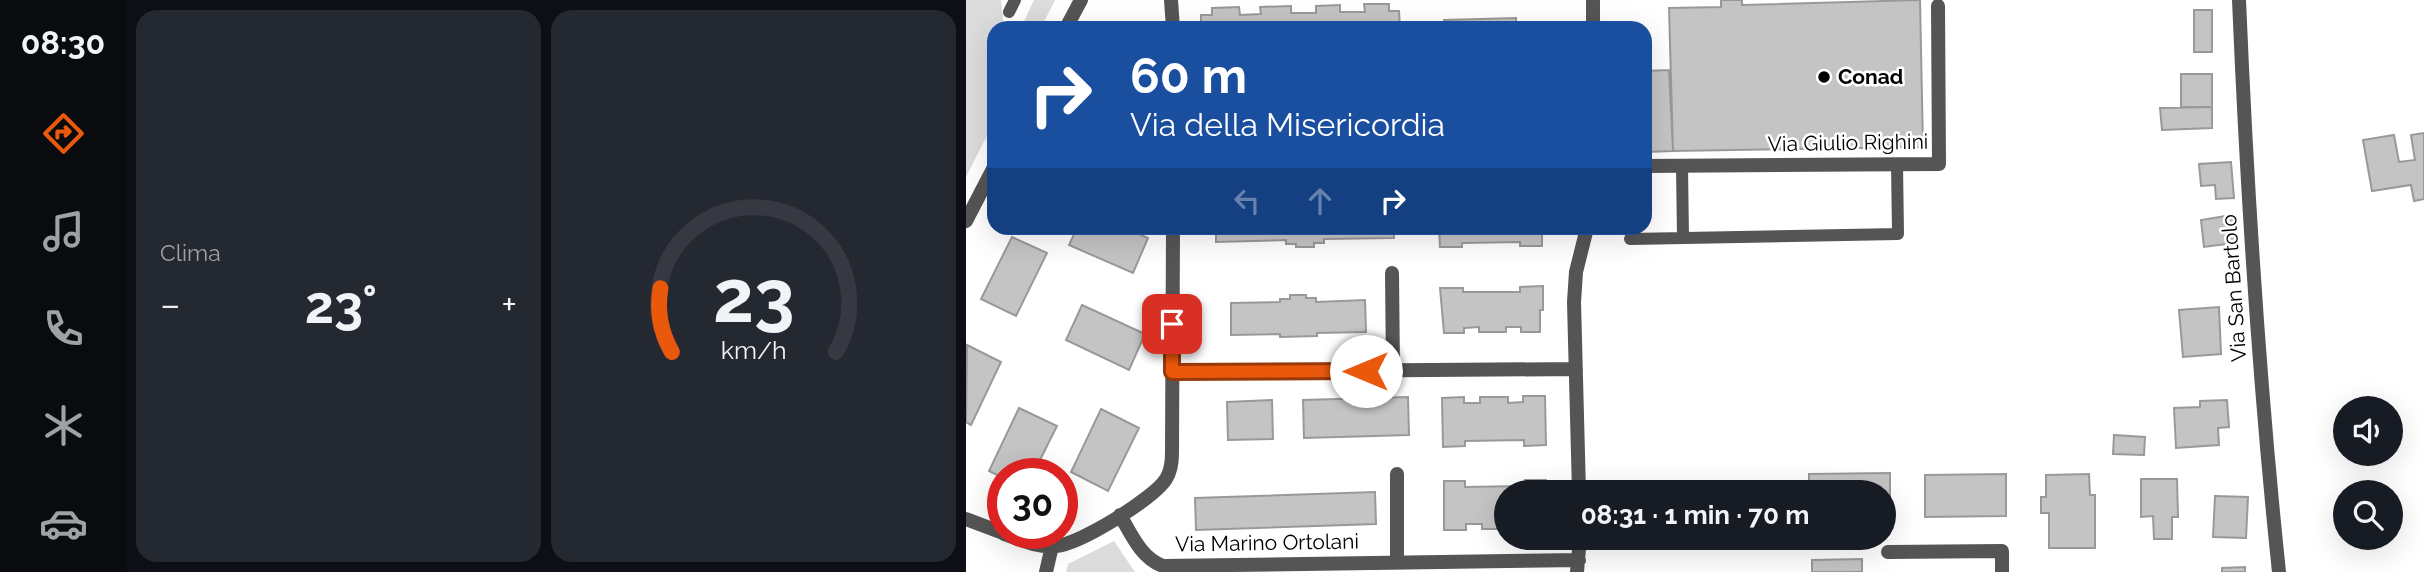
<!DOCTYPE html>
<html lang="it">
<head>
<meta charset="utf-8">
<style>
  :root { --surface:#171b24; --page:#242831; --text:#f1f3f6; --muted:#9ea1a6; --line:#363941; --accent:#ea580c }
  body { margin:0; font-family:Raleway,sans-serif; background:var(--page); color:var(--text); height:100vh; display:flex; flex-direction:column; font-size:26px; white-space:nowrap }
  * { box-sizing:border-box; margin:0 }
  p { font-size:23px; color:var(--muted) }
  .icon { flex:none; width:38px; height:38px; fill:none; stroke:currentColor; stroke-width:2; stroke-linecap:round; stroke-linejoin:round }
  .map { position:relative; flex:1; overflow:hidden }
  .panel { display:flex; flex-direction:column; gap:10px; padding:10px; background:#0d0f14; width:840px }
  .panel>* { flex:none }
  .top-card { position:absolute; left:21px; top:21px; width:665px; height:214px; border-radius:21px; box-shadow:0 7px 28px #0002; background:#1a4fa0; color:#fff; overflow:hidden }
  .tools { position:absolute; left:1367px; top:396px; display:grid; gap:14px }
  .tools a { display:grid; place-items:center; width:70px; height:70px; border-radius:50%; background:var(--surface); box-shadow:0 7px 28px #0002; font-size:35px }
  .speed { position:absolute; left:21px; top:458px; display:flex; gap:14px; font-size:35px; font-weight:700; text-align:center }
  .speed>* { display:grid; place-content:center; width:91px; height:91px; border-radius:50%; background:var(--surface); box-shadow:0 7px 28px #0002; line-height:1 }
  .speed .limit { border:10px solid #d22; background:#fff; color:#111 }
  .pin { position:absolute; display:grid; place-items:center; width:60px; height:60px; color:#fff; margin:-30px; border-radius:14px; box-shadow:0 4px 10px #0006 }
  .me { position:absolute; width:77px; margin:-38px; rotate:270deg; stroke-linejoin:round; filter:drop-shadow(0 0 5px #0008) }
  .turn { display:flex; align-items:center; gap:24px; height:147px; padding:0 28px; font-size:32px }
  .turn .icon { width:91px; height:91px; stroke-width:2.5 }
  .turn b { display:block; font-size:49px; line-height:60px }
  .lanes { display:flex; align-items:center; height:66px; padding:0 28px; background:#0003; justify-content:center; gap:35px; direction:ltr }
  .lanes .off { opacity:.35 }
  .big { font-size:52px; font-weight:700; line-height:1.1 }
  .panel .widget { flex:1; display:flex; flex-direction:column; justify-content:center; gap:10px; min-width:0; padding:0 24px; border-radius:21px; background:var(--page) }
  .panel .dial { align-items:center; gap:0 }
  .dial svg { height:182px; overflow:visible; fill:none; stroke:var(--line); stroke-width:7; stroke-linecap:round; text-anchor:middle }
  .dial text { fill:var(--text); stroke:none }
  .heat { display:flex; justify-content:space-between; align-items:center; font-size:38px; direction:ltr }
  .panel .tiles { flex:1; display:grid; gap:10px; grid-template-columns:repeat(2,1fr) }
  .trip { position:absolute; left:528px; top:480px; width:402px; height:70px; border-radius:35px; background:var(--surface); box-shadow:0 7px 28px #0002; font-weight:700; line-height:70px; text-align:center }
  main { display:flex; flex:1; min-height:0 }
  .tabs { display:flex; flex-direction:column; width:126px; justify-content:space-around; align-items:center; background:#090b0e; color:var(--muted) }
  .tabs .icon { width:49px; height:49px }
  .tabs .active { color:var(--accent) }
  .tabs b { font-size:32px; color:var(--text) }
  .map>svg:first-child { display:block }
  .green { fill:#dcdcdc }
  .building { fill:#c4c4c4; stroke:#999; stroke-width:2 }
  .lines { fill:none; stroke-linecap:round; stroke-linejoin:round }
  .service { stroke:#555; stroke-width:12 }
  .minor { stroke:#555; stroke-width:14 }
  .route-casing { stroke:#983908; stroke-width:18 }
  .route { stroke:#ea580c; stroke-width:12 }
  .poi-dot { fill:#000; stroke:#fff; stroke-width:2.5 }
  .labels { text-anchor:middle; stroke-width:5; stroke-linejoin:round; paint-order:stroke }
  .poi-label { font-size:21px; font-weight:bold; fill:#000; stroke:#fff; text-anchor:start }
  .street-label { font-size:21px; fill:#000; stroke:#fff }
</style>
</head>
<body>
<main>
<nav class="tabs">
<b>08:30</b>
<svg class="icon active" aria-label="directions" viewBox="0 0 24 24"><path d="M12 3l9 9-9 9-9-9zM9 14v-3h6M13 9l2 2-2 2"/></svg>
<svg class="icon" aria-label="music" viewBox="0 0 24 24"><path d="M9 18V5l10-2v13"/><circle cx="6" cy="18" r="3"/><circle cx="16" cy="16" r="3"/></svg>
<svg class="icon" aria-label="phone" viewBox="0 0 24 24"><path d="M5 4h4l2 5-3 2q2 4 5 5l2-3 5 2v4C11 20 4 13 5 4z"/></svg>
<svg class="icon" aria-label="climate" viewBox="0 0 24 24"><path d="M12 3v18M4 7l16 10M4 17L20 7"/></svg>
<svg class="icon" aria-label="car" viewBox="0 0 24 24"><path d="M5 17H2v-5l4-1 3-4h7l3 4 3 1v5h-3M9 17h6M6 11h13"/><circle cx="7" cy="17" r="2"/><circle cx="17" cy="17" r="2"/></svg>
</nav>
<section class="panel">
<div class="tiles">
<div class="widget"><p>Clima</p>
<div class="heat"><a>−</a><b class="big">23°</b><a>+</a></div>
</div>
<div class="widget dial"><svg viewBox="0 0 100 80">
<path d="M14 69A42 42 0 1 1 86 69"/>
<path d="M14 69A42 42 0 0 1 9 41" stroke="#ea580c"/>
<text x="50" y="56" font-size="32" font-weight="700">23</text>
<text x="50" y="72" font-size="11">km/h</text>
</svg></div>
</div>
</section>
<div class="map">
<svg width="1458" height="572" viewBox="0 0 1458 572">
  <rect width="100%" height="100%" fill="#fff"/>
  <path class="green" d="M0,0H35L38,28H28V122L0,177Z
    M68,0H89L75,28H55Z
    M148,541L169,572H100L102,564Z"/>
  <path class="building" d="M755,0H776V5L954,0L957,147L707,151L703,8L755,7Z
    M398,4H423V11H433L434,28H235V15H246V8L273,7L274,15L295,14L294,7L325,6V13H350V6L374,5V12H399Z
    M1228,10H1246V52H1228Z
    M550,18V28H478V20Z
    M703,70L707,151L679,152V71Z
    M1215,74H1246V107H1215Z
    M1246,107V128L1196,130L1194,108Z
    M1458,133V199L1448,201L1445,185L1406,191L1397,140L1428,135L1433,162L1449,160L1445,135Z
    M1265,162L1268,198L1250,199L1249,185L1235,186L1233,164Z
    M1266,215L1269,243L1238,247L1235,220Z
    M111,228H159L182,238L167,273L103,245Z
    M250,228H428V238L358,239V243H348V247H330V244H320V240L250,242Z
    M473,228H576V246H554V242L496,243V247H474Z
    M46,237L81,253L50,316L15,299Z
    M577,286V310H574V332H555V327H540V332H513V327L498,328V333H478L474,288H497V292H554V287Z
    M324,295H340V298H350V302L399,300L400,332L351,333V336L314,337V334L265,335V303L314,302V299H324Z
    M116,305L179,334L163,370L100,340Z
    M1253,307L1255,354L1217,357L1213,310Z
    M1,345L35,362L5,425L0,422Z
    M557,396H579L580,445L558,446V440L499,441V446L477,447L476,398L498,397V403H514V397H542V403L557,402Z
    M442,397L443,435L338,438L337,400Z
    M306,400L307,439L262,440L261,402Z
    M1261,400L1263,427L1252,428L1253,445L1210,448L1208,408L1234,407V401Z
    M53,408L91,426L67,474H37V478L23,471Z
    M135,409L173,428L142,491L105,472Z
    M1148,435L1179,437L1178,455L1147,454Z
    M924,473V517H919V492H843V474Z
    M1040,474V516L959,517V475Z
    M1123,474L1124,495H1129V548H1083V513H1075V497H1080V475Z
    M1175,479H1211L1212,517H1206V539H1188L1187,516L1175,517Z
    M559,480H580V492H541V529H516V524H500V530H478V481H499V487L559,486Z
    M409,492L410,524L230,530L229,498Z
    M1249,496L1282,497L1280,538L1247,537Z
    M896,559V572H846V560Z
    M1279,567V572H1256V568Z"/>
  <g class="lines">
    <path class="service" d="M43,12L49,0
      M716,166L717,238
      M664,239L932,234L931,164"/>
    <path class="minor" d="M205,0L207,28
      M627,0V28
      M1273,0C1281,191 1293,382 1313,572
      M100,28L115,0
      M679,166L973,164L972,6
      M0,221L28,167
      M426,273L427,371
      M206,372L610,369
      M431,474V563
      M613,492L608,302L610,272L621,228
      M154,515C165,534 175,558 197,566L613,560
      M0,519L37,533
      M38,534C55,540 72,548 90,546C114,544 187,499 200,479C205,471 206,462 206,453L207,228
      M922,552L1036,551V572
      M80,572L86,546
      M611,572L614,537"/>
  </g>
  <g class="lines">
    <g class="route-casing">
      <path id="route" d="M206,324V372L400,371"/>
    </g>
    <use href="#route" class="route"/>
  </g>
  <circle class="poi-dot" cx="858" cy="77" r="7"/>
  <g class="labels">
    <g class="poi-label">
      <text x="872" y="84">Conad</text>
    </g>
    <g class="street-label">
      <text transform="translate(882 143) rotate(-1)" y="7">Via Giulio Righini</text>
      <text transform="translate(1268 288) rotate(-94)" y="7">Via San Bartolo</text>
      <text transform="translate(301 543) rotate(-1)" y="7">Via Marino Ortolani</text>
    </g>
  </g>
</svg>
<div class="tools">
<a><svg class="icon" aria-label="sound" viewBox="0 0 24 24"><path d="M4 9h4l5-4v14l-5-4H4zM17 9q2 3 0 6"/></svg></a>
<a><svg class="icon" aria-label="search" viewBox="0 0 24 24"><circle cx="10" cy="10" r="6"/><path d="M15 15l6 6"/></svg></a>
</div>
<div class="speed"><div class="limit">30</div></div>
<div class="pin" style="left:206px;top:324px;background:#d93025"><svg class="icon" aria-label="arrive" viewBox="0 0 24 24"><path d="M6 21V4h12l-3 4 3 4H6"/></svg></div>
<svg class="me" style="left:400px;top:371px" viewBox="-20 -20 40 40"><circle r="19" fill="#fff"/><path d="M0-13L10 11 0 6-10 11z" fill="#ea580c"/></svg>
<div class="trip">08:31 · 1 min · 70 m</div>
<div class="top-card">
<div class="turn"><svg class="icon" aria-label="right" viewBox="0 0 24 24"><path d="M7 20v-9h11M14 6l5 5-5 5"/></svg><div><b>60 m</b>Via della Misericordia</div></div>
<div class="lanes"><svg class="icon off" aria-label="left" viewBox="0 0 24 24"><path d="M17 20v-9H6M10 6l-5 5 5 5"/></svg><svg class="icon off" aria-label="ahead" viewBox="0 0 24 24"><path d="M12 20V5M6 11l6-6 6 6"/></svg><svg class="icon" aria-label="right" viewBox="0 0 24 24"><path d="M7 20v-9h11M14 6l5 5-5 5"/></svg></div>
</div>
</div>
</main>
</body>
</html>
